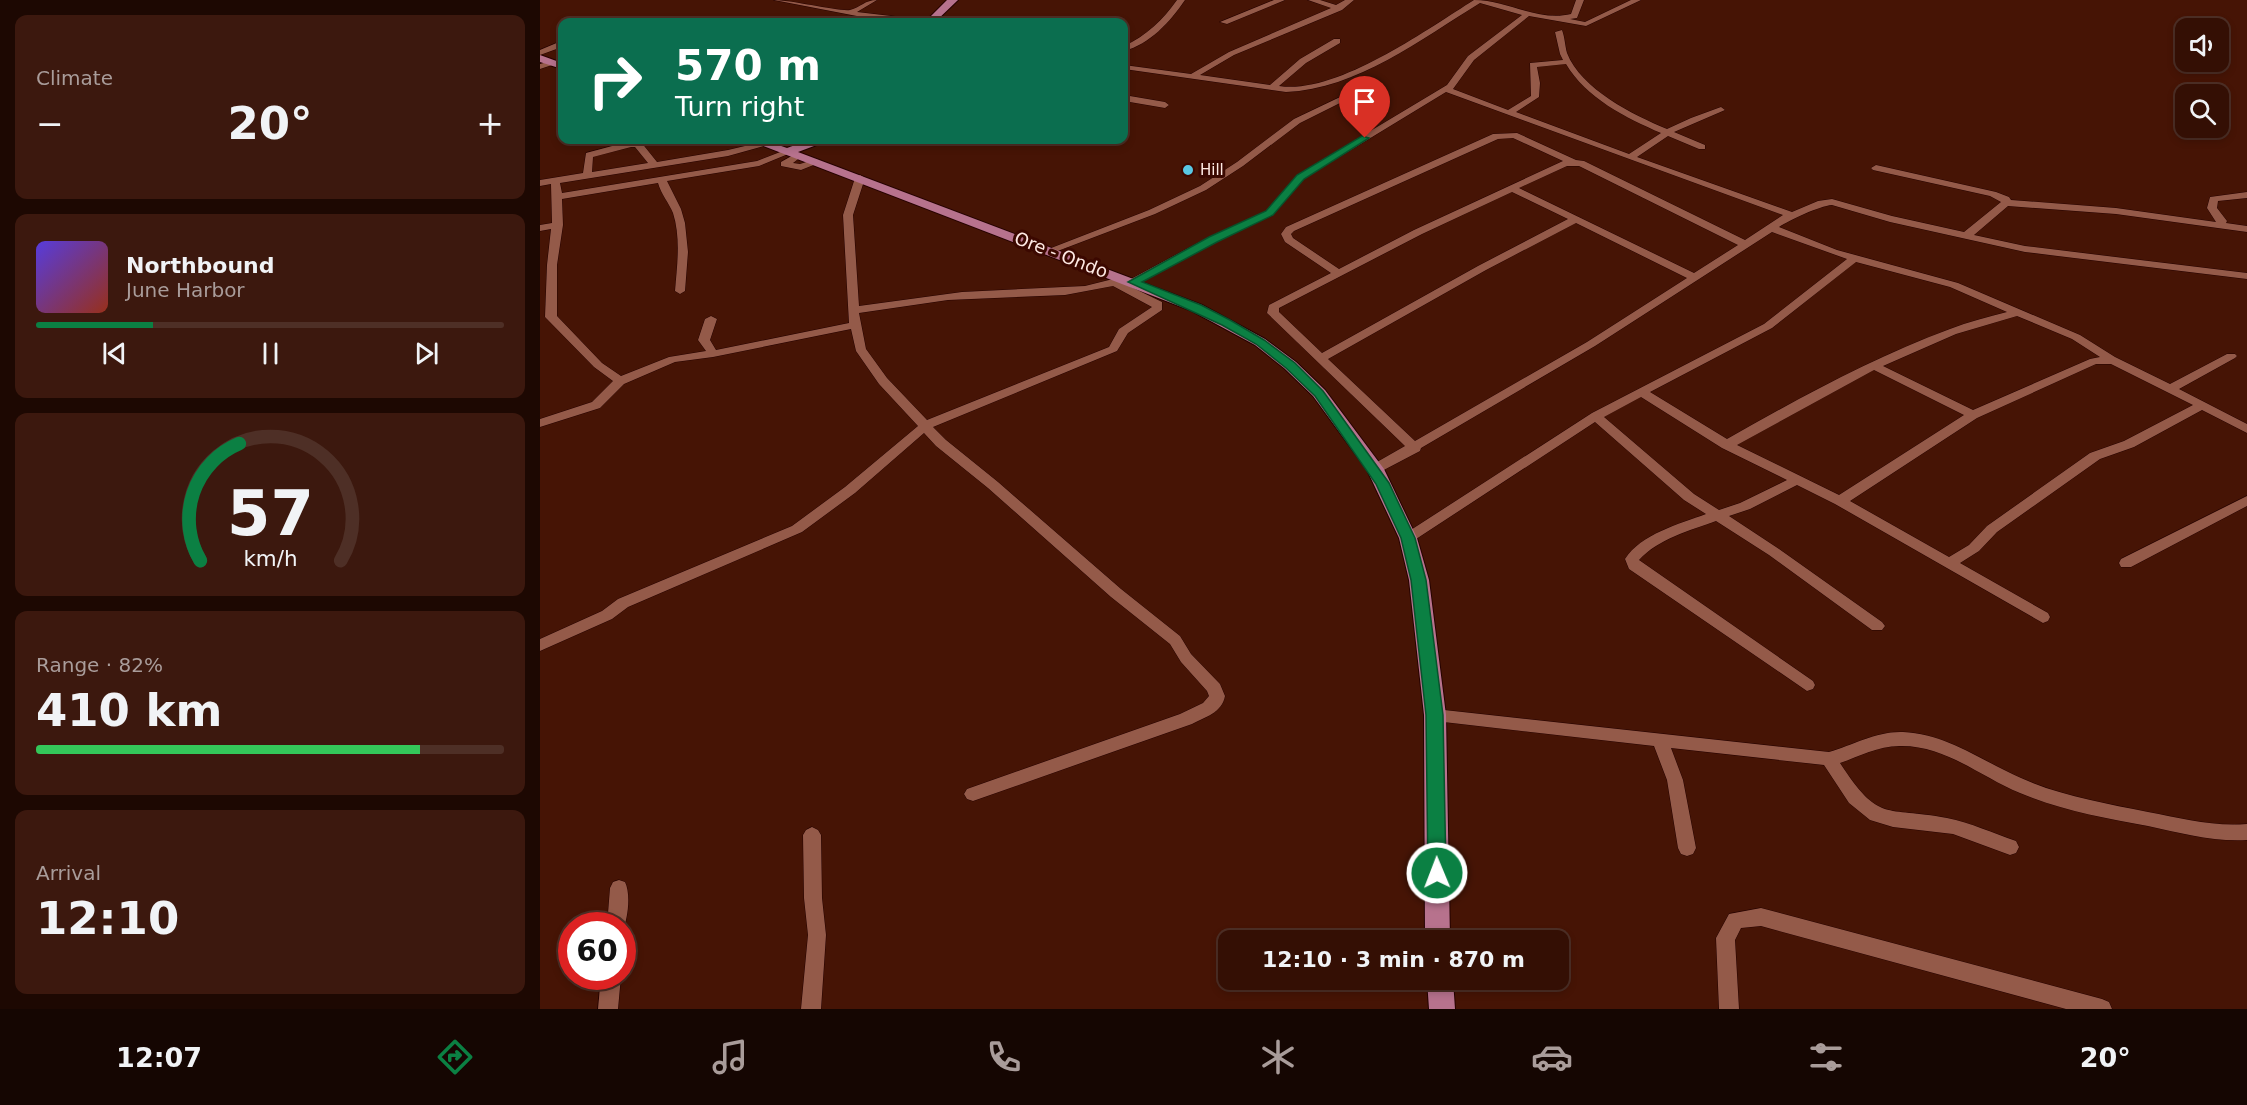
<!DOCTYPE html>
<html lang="en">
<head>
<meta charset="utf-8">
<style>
  :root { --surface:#340f04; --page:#3c180e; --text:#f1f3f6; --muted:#a99c9a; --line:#4e2f26; --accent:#0b8043 }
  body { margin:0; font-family:"DejaVu Sans",sans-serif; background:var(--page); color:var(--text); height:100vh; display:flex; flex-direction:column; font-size:22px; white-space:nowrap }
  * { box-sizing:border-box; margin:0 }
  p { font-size:20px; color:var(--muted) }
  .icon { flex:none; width:33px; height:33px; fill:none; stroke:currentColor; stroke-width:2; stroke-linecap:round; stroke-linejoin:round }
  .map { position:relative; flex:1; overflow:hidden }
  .details { display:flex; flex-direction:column; gap:15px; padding:15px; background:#1d0802; width:540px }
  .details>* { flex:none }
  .top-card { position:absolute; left:18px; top:18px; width:570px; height:126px; border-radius:12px; box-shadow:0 3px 9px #0003,0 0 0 2px var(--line); background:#0b6e4f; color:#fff; overflow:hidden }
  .controls { position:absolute; left:1635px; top:18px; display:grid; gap:12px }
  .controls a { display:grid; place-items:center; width:54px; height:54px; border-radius:12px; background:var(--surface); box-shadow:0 3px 9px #0003,0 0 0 2px var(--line); font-size:30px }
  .speed { position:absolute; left:18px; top:912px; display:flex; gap:12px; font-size:30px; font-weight:700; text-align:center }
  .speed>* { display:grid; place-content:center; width:78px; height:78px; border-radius:50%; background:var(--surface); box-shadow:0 3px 9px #0003,0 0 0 2px var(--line); line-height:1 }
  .speed .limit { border:9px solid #d22; background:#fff; color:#111 }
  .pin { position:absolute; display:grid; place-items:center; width:51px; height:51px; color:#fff; margin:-62px -26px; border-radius:50% 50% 50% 0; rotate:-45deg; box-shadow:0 0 6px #0007 }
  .pin .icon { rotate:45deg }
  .me { position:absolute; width:66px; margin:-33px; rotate:359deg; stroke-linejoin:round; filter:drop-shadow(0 0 4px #0008) }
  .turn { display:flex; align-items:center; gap:21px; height:126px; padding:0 18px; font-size:27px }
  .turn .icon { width:78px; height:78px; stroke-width:2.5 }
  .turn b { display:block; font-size:42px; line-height:51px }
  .big { font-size:45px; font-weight:700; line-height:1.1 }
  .details .card { flex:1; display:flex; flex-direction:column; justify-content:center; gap:9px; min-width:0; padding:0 21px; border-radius:12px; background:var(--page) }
  .details .dial { align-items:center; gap:0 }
  .dial svg { height:156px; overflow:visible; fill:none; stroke:var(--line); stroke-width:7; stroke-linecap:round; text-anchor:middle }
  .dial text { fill:var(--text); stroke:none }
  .song { display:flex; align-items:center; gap:18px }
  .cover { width:72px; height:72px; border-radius:9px; background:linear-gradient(135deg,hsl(250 70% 55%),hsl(10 70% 35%)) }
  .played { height:6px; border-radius:3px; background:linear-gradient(90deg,var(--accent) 25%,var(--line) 25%) }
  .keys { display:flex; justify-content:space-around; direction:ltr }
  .heat { display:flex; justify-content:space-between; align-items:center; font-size:33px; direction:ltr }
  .charge { height:9px; border-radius:4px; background:linear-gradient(90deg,#34c759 82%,var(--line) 0) }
  .trip { position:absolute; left:678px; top:930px; width:351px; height:60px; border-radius:12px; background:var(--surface); box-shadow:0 3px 9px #0003,0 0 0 2px var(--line); font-weight:700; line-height:60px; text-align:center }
  .dock { display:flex; height:96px; justify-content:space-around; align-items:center; background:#150602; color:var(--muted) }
  .dock .icon { width:42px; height:42px }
  .dock .active { color:var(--accent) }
  .dock b { font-size:27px; color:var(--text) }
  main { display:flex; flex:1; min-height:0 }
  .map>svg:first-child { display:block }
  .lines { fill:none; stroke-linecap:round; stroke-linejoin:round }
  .minor-casing { stroke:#250200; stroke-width:1 }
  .major-casing { stroke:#250200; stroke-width:2 }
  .minor { fill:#945a49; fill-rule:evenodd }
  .major { fill:#b7728d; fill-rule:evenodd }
  .route { fill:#0b8043; stroke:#07532c; stroke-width:1.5 }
  .poi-dot { fill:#59c8e4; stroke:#3b0800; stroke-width:2 }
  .labels { text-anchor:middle; stroke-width:6; stroke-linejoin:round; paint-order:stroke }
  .far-poi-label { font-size:15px; fill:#fee9e3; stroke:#3b0800; text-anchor:start }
  .street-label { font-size:18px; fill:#fee9e3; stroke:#3b0800 }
</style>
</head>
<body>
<main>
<section class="details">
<div class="card"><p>Climate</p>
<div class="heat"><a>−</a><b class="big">20°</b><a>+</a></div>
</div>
<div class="card">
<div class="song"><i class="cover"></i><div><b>Northbound</b><p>June Harbor</p></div></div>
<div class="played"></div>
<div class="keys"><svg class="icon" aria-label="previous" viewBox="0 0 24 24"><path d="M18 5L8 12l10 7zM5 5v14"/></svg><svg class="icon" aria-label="pause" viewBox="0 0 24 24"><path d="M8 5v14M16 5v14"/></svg><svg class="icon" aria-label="next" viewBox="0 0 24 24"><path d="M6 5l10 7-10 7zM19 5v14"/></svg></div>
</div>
<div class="card dial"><svg viewBox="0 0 100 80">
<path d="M14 69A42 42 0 1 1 86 69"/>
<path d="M14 69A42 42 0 0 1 34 9" stroke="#0b8043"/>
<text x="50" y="56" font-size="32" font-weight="700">57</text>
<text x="50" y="72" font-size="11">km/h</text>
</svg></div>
<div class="card"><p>Range · 82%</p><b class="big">410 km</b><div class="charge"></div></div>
<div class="card"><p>Arrival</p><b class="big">12:10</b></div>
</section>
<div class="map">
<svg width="1707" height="1009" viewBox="0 0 1707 1009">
  <rect width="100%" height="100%" fill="#461405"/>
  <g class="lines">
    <g class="minor-casing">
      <path id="minor" d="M234,0C251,0 301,12 310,10C321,7 325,0 337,0L317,12L385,20L389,22H369L322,17Z
        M637,0H645C630,22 610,44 584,51V46C606,36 623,20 637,0Z
        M734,0H745L687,24L680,22Z
        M768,0H780L796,5L805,0H814L802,10L694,55L660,75L730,85L760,59L794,39H800V43L766,63L739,86C796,95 886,30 934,0C967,0 998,22 1031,14L1036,0H1044L1037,18L1030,19L1045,22L1091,0H1101L1046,26L989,16L934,60L913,89L968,110L991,96L990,63L1023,60L1020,54L1015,32L1022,30C1025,38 1025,46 1027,53C1041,89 1093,115 1127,129L1151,118L1181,107L1185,110L1134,132L1165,145V149H1159L1128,136L1097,157L1252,212L1278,201L1292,199L1352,216L1424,232L1461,202L1450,196L1333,170L1331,168L1336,165L1456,192L1469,197L1471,200L1576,208L1676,222L1667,208L1670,197L1707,192V198L1678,201L1677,208L1687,221L1686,223L1707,226V232L1576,214L1468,206L1434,235L1485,246L1707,273V279L1485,252L1350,222L1292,205C1279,206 1250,220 1239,227L1297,250L1418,283L1540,335L1575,357L1630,384L1687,354H1695L1697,356L1695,358L1639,389L1707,424V433L1662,410L1594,447L1560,459L1457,532L1439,551L1420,563L1508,613L1510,617L1508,621L1503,623L1295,504L1257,485L1210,509L1189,516L1239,549L1342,622L1345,626L1342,630H1332L1229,555L1176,521C1151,530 1118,539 1099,560L1273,681L1275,685L1273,689L1267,691L1089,569L1085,559C1101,534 1139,524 1166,514L1144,500L1055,422L873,541H863L861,538L863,535L1052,413L1224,324L1307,259L1232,232L1055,346L881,448L880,451L840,472H830L828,469L830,466L865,446L727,313L729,305L791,273L745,242L741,234L746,227L953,134L977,133L1036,160L1044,161L1205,240L1243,215L906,92L763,179L733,215L677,241L597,284H589V280L669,237L727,211L757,175L907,85L928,56L982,15L940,3C881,39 817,89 746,92L584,69V65L651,74L689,52L791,8ZM1026,64C1046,98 1086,118 1121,133L1089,154L976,112L999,97L1000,83L997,67ZM973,138L1023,161L874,230L799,269L753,238L751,234L754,231L958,139ZM1027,166H1039L1198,245L1154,273L979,188ZM972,192L1028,219L938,266L782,353L739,312V308L882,234ZM1036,223L1147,278L1047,342L875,441L788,359L946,270ZM1316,262L1410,287L1467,312C1448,317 1428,322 1410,329C1332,358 1259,398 1187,439L1110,392L1232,328ZM1477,316L1532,339L1560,357L1550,359L1433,410L1343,366L1416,334ZM1556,364H1571L1653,405L1584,441L1550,453L1447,526L1429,545L1409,557L1310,501L1437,418ZM1334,370L1424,415L1299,495L1197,445ZM1101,397L1182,448L1247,480L1200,503L1179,510L1154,494L1064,417Z
        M91,17L125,19L129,21L74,22Z
        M19,42H22V47L0,55V50Z
        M11,61L18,63L0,69V64Z
        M817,89L824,91L760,123L703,166L666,190L615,214L515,252L511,253L506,250L609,210L660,186L697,162L754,119Z
        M584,95L625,102L629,105L625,108L584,101Z
        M91,141L101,142L117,162L188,150L226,141L231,144L188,156L20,183L22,193L217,161L248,149L253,152L219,166L127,181L141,209L145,223L148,252L145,291L140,294L135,291C137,266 141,238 133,213C129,203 121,194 118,183L22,199L23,225L17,265V316L62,363L81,376L129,357L166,351L158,340L165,319L171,316L177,319L170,340L176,350L309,323L303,215L315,178L320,175L325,178L313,215L319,306L422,292L545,286L581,277L586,280L583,283L622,302V310L588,333L577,351L393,427L406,440L458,482L581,589L640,636L651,654L680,684L685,696C682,713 665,717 652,724L433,801L427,799L424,794L427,789L640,714L663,703L669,696L667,691L641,662L630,644L571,597L448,488L396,446L384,433L315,493L262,532L88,607L72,619L0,651V639L62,611L78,599L252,526L305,487L378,426L339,384L316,351L311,329L173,357L135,362L84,384L60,408L0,427V419L52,402L73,381L54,367L5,317L7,265L11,229L0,231V225L12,223L11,184L0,186V180L43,173L46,153ZM91,147H95L108,163L52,172L53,157ZM573,286L612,307L579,329L569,347L387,420L347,378L326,349L319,313L408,300L525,295Z
        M257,153L262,156L253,163L260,164L276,159L281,162L261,170L241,166V162Z
        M1707,496V506L1591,567H1581L1579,563L1581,559Z
        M895,709L1289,752C1313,745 1337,731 1363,732C1407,734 1442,761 1481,778C1521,796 1565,803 1608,812C1641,818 1673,827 1707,824V840C1673,842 1641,833 1608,826C1564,818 1521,810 1480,793C1441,777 1406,746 1362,746C1340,745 1320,756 1300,763C1340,824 1344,806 1407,818C1431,823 1453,833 1476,841L1479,847L1476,853L1470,855L1413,834L1353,827L1330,820L1309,803L1284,765L1131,748L1143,780L1156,848L1153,854L1147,856L1141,854L1138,848L1127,780L1114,746L895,721L889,720L887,715L889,710Z
        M272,827L278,830L281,835L282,898L286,935L281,1009H261L268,935L264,898L263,835L266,830Z
        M79,880L85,882C91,894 88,920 82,932V926H67L70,888L73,882Z
        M1221,908L1562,999L1569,1002L1572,1009H1526L1221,926L1201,928L1195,940L1199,1009H1179L1176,938L1189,914Z
        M61,976H81L78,1009H58Z"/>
    </g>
    <g class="major-casing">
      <path id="major" d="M407,0H418L395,22H385Z
        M0,55L22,63V69L0,62Z
        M208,140H224L247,148L269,140H284L282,143L258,152L662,305L725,339L756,362L785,390L844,469L877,538L889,580L906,715L910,940H885L884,715L869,580L859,538L827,470L773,396L744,368L715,345L652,311Z
        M887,980H913L915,1009H889Z"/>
    </g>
    <use href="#minor" class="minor"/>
    <use href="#major" class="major"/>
  </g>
  <path class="route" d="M822,136L829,138L764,179L733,215L677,242L602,282L661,305L690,320L724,340L755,363L783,391L849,483L875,538L886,580L903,715L906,873L904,878L897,881L891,878L888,873L886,715L871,580L861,538L836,484L775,396L746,368L716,344L682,325L588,282L669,237L726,211L757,175Z"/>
  <circle class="poi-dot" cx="648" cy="170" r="6"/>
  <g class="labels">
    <g class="far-poi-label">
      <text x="660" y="175">Hill</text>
    </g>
    <g class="street-label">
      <text transform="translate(521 255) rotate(21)" y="6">Ore - Ondo</text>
    </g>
  </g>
</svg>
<div class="controls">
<a><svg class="icon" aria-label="sound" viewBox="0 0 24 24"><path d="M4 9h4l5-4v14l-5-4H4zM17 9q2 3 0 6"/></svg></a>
<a><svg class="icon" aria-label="search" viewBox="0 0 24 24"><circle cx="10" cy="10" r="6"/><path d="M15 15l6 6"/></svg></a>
</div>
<div class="speed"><div class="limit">60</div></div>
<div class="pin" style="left:825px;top:138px;background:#d93025"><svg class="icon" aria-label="arrive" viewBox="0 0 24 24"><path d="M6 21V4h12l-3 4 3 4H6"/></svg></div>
<svg class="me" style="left:897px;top:873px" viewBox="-20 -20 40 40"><circle r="17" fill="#0b8043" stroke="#fff" stroke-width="3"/><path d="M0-11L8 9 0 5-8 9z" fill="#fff"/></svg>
<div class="trip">12:10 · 3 min · 870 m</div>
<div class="top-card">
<div class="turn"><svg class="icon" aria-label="right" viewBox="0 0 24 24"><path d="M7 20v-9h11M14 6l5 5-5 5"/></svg><div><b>570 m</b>Turn right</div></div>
</div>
</div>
</main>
<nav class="dock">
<b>12:07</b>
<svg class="icon active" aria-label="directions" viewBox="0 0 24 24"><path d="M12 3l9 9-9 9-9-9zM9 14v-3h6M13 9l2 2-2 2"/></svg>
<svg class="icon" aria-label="music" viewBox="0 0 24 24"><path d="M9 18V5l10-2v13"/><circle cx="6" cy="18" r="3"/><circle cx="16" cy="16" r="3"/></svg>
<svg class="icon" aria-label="phone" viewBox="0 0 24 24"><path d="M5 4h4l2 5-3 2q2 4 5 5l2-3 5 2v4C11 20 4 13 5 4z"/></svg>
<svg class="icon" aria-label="climate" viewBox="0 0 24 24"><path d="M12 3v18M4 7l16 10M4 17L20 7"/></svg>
<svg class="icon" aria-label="car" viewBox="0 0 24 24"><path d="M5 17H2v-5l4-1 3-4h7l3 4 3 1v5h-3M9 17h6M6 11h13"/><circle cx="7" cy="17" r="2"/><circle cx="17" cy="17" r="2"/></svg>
<svg class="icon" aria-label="filters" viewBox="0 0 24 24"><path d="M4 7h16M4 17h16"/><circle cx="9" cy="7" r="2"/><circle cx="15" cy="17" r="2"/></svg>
<b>20°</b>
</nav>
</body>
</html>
